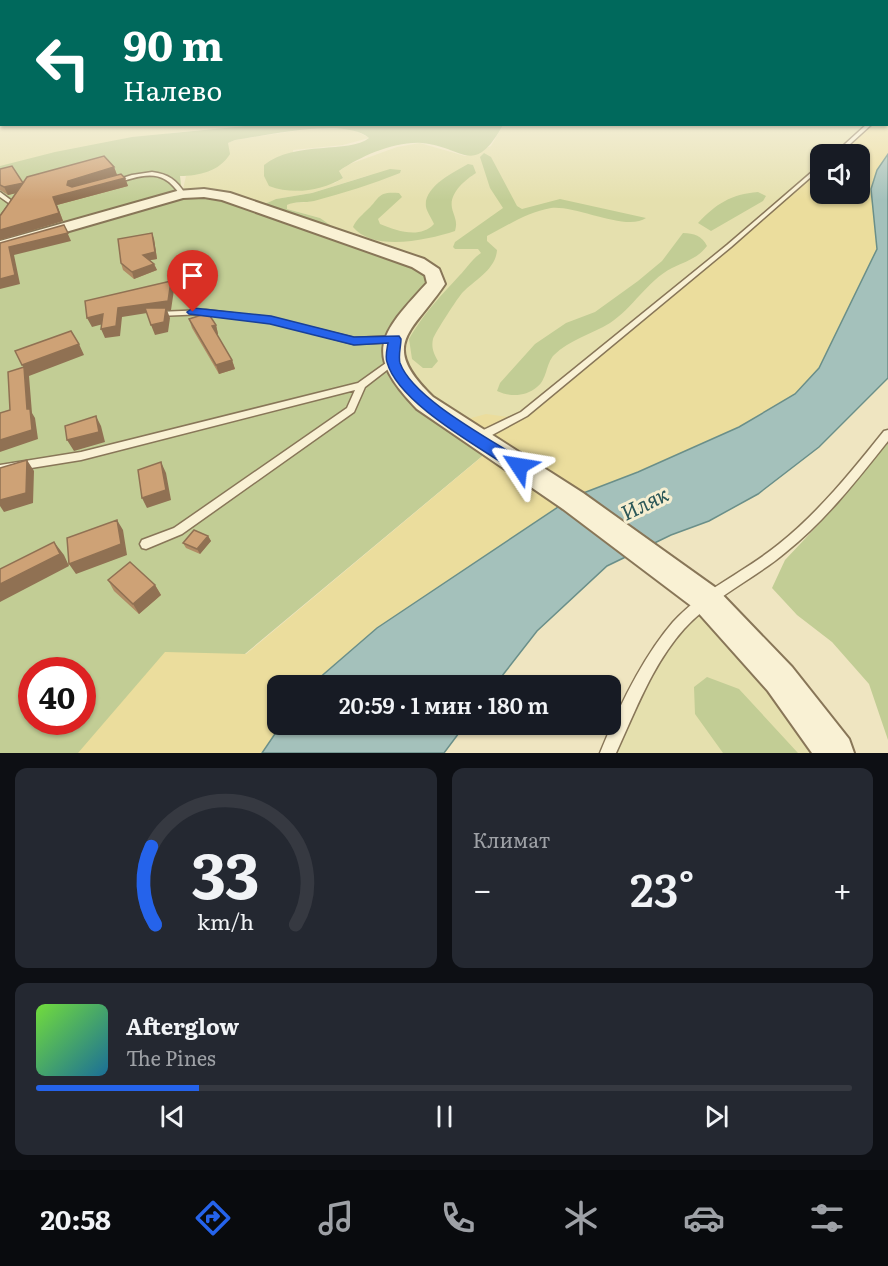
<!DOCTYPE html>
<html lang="ru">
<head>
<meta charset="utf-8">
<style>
  :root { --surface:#171b24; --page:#242831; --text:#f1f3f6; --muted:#9ea1a6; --line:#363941; --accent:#2563eb }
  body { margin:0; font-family:Literata,serif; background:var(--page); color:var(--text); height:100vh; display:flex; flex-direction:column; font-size:22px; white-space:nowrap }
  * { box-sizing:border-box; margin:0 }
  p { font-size:20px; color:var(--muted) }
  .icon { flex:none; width:33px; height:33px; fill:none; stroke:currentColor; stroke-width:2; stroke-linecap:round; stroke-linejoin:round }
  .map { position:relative; height:753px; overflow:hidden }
  .panel { display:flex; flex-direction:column; gap:15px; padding:15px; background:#0d0f14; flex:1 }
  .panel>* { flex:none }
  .guide { position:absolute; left:0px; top:0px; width:888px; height:126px; box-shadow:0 2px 4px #0004; background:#00695c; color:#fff; overflow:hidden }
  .controls { position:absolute; left:810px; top:144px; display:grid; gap:12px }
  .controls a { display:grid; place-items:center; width:60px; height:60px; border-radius:12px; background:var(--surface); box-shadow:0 2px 4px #0004; font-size:30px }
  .speed { position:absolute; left:18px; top:657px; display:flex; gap:12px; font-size:30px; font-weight:700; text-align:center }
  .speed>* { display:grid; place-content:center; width:78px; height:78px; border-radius:50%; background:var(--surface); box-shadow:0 2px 4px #0004; line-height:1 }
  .speed .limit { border:9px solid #d22; background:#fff; color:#111 }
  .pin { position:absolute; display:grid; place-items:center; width:51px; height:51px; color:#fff; margin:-62px -26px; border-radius:50% 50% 50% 0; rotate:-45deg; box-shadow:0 0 6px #0007 }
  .pin .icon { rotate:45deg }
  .me { position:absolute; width:66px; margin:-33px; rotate:303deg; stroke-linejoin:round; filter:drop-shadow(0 0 4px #0008) }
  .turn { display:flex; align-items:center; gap:21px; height:126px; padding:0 24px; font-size:27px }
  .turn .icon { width:78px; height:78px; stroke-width:2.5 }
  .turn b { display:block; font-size:42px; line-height:51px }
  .big { font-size:45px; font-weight:600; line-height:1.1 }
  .panel .widget { flex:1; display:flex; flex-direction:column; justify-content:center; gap:9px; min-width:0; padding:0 21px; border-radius:12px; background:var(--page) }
  .panel .dial { align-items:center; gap:0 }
  .dial svg { height:156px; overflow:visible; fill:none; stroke:var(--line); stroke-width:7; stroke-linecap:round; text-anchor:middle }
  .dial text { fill:var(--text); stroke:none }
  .song { display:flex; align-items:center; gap:18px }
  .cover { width:72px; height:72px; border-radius:9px; background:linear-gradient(135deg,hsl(100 70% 55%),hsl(200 70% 35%)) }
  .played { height:6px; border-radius:3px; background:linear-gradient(90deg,var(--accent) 20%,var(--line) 20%) }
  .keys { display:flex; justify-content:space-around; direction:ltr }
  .heat { display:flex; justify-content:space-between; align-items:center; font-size:33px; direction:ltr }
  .panel .tiles { flex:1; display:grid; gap:15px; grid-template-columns:1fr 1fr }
  .widget:last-child { grid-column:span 2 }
  .trip { position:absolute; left:267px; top:675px; width:354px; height:60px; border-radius:12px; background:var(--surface); box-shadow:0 2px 4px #0004; font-weight:600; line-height:60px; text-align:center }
  .tabs { display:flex; height:96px; justify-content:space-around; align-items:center; background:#090b0e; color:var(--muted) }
  .tabs .icon { width:42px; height:42px }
  .tabs .selected { color:var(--accent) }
  .tabs b { font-size:27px; color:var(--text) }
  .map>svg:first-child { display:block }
  .farmland { fill:#e5e0ae }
  .green { fill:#c2cd95; fill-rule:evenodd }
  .sand { fill:#ebdd9d }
  .water { fill:#a4c1bb; stroke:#6a8f89; stroke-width:1.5 }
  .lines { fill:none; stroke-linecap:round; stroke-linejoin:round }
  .service-casing { stroke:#887658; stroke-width:3 }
  .tertiary-casing { stroke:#887658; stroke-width:4 }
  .service { fill:#f9f1d4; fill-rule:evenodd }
  .tertiary { fill:#f9f1d4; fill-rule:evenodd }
  .wall { fill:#b18b65 }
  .shaded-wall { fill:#907153 }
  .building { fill:#cea276; stroke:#907153; stroke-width:1.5 }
  .route { fill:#2563eb; stroke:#184099; stroke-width:1.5 }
  .labels { text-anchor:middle; stroke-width:6; stroke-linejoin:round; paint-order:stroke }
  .near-water-label { font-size:21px; font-style:italic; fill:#2c5758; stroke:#f6eed0 }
</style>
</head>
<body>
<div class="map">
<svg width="888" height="753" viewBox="0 0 888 753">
  <rect width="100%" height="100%" fill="#efe5c1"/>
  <path class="farmland" d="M0,95L2,124L255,125L171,133L0,169Z
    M503,125H871L836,154H820V167L542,405L516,418L464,420L417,383L320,218L287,209V205L291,203L308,202L370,175L312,193L276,199L250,211L182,194L186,176L210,171L228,149V143L235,140L301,130L339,129H353L369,138L343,145L293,150L296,191L335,183L343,178L339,171L350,164L397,147L420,143L465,156L491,146Z
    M689,611L721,627L827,753H604Z"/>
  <path class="green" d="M255,125H503C473,178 465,147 422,143C395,141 361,156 339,171L343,178C321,191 293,195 269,186L264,176V165C296,140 349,154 369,138C346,117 265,136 235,140L228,143L230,154C220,171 199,176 180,176L182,194L193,192L258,207L276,199L312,193L390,169L401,170L400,173C372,184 344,193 314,201C305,203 295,201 287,205V209L320,218L330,225V233L436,272L393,358L417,383L498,443L126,753H0V166L55,152L132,137ZM32,670H82V722H32Z
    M484,153L491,157L517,206L522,209L560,199L646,218C627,232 576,205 551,208C528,212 508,225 487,236V241L497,250C496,269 475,280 463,292C458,297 435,333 433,339C431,348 434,354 438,361L432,368H423L412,359L409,339C425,312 438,299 459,276C467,268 471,260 481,253L478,249H455L453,247L455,242L503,208L490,188L480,157Z
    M468,164L473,165L476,173C465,180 449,193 452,208C454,217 458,221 455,231C428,240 373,252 353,227C356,220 361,216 366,211C380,199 376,191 399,193L402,197L378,219L380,224C397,231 420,239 434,224C432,219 427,212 426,207C423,187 454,172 468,164Z
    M758,192L766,196L763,201L711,231L698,223C716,204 731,194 758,192Z
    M683,233C694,233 702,236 707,246C697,259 686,261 672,268C647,281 633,308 610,323C592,334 569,340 554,355C546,363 547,380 537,387C525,397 510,397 497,391L500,383L535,344L566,323L595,312L638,281L662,261Z
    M888,441V740L869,684L832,642L797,615L772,588L785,560L833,509Z
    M707,677L739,689L798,753H723L695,714L694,687Z"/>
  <path class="sand" d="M888,110V154L877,170L873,200L877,249L819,368L795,394L739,427L638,472L573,497L377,628L310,685L278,686V724L281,725L262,753H78L165,652L246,654L497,444L464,420L486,414L516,418L542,405L820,167V194H860V154H836L871,125L886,124Z"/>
  <path class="water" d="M888,154V378L819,447L758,494L709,521L671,535L607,566L537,631L495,685L310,686L377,628L573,497L638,472L739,427L795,394L819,368L877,249L871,189L877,170Z
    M281,725V724L465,725L444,753H262Z"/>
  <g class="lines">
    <g class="service-casing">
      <path id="service" d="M886,108H888V112H886Z
        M867,124H872L839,154H834Z
        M820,165V169L731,247L527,416L481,441H473L472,438L473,435L521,412L727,245Z
        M152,172C168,174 177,180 185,194L180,195C162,166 141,176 113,184L110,182L132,175Z
        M0,192L16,204L2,222L0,223V217L10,204L0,197Z
        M206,310L271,318L354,338L395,336L399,339L395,342L354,344L271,322L206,314L158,316L154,314L158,312Z
        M393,358L396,359L397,361L396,363L365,387L354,412L182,534L146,549L142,548L140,544L142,540L174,528L347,408L355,390L81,460L0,473V465L81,452L358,383Z
        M888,430V441C857,480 825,521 786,552C753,580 713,597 684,629C652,665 636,710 616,753H600C618,709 642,658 673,622C703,589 745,572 779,544C819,512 852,471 884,431Z"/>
    </g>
    <g class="tertiary-casing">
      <path id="tertiary" d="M204,189L230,193L424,259L439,269L445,284C412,333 378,344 433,397L583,493L716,588L792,667L849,739L854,753H812L768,691L694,608L563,509L417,409C363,353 379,335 427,283L425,275L412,267L222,200L204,197L183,198L0,251V241L177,191Z"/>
    </g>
    <use href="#service" class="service"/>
    <use href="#tertiary" class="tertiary"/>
  </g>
  <path class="wall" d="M114,167L117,175L125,178L128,186L57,205L63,221L0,240V216L16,193L8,195L0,190V169L23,183Z
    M154,239L157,259L150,260L154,264L157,270L134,279L123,270L121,263Z
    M189,319L216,325L218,334L217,335L232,360L235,369L219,374L192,328Z
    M208,536L211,541L200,554L186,548L183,543Z
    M108,580L155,585L161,595L139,614L114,591Z"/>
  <path class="shaded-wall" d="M114,167L117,175L125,178L128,186L57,205L63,221L0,240V230L53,197L67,185L68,181Z
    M23,183L26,191L8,195L4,187Z
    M64,225L71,241L14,255L20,284L0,289V279L9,247Z
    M152,233L154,239L157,259L145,261L143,255Z
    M154,264L157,270L134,279L132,272Z
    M171,281L174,290L171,310H167L170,318L168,332L155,335L151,325L166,310L122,317L120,336L105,338L101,329L118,308Z
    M103,314L107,323L92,327L87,318Z
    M216,325L218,334L215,335L212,326Z
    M79,344L84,355L29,376L32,413L35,418L38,439L0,452V440L27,409L24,368L22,365Z
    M232,360L235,369L219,374L216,365Z
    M96,416L101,426L105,442L74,451L67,440Z
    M27,460L34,471L33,503L4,512L0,506V500Z
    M161,462L166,473L171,500L147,508L142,498Z
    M117,520L123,530L127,555L76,574L69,564Z
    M208,536L211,541L200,554L197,549Z
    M54,542L64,555L69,566L0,602V584Z
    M155,585L161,595L139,614L133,604Z"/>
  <path class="building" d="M104,156L114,167L68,181L67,185L72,187L121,174L125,178L53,197L59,213L0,230V216L23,183L4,187L0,185V169L12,166L23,183L27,177Z
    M64,225L68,233L9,247L15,275L0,279V243Z
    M152,233L155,252L143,255L154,264L132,272L121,263L118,239Z
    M171,281L168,301L118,308L116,326L101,329L103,314L87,318L85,301Z
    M145,308H166L164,322L151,325Z
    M208,313L216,325L212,326L232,360L216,365L189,319Z
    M71,331L79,344L22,365L15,351Z
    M24,367L27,409H30L32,430L0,440V413L10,410L8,372Z
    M96,416L99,432L67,440L65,426Z
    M27,460L26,493L0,500V468Z
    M161,462L166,490L142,498L138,470Z
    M117,520L121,544L69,564L67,538Z
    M194,530L208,536L197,549L183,543Z
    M54,542L60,554L0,584V569Z
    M130,562L155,585L133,604L108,580Z"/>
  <linearGradient id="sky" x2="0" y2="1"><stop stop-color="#8db9d6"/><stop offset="0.47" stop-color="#f8f3e3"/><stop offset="1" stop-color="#f8f3e3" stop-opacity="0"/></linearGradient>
  <rect width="888" height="200" fill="url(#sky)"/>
  <path class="route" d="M193,308L271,316L354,337L399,336L401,339C401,346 398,356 400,363C413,399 492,440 524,461L527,466L524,470H513C478,446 398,403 387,362C385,357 387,349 388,343L354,345L270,324L189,314L187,312Z"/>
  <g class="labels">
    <g class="near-water-label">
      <text transform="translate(645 504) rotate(-26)" y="7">Иляк</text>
    </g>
  </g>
</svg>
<div class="controls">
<a><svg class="icon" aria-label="sound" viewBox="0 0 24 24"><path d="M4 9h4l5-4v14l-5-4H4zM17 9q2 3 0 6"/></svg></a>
</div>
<div class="speed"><div class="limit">40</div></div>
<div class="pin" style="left:193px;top:312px;background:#d93025"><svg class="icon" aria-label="arrive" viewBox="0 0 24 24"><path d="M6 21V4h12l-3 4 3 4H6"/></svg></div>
<svg class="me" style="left:519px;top:466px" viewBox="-20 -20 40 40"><path d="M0-17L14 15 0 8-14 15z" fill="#2563eb" stroke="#fff" stroke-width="4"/></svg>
<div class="trip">20:59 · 1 мин · 180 m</div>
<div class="guide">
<div class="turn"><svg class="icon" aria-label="left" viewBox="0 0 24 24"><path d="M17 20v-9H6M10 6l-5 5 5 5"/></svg><div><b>90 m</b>Налево</div></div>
</div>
</div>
<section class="panel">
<div class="tiles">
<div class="widget dial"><svg viewBox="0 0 100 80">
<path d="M14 69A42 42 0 1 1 86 69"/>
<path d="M14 69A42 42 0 0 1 12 29" stroke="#2563eb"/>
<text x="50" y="56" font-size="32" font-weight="700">33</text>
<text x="50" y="72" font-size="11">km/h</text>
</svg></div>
<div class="widget"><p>Климат</p>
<div class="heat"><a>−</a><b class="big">23°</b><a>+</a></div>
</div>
<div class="widget">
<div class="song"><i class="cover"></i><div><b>Afterglow</b><p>The Pines</p></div></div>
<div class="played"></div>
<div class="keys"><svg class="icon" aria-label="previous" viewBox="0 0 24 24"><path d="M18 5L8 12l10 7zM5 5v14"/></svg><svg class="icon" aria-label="pause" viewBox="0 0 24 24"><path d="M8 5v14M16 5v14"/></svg><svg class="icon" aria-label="next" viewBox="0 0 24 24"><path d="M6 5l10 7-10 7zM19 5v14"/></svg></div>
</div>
</div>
</section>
<nav class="tabs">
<b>20:58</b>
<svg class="icon selected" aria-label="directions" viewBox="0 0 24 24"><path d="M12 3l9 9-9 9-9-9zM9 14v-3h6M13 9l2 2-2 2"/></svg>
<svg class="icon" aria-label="music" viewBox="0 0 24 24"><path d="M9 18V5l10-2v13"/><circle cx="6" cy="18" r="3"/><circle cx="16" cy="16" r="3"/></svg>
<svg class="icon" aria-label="phone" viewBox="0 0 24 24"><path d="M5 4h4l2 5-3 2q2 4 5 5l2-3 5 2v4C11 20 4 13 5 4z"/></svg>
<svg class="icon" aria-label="climate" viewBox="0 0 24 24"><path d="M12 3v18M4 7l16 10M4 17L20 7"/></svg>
<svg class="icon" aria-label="car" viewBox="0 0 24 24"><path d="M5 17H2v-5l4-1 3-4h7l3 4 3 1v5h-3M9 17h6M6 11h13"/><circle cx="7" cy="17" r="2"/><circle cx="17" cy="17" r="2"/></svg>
<svg class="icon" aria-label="filters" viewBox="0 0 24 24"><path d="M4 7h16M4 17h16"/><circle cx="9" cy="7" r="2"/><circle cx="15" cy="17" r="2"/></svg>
</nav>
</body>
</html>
